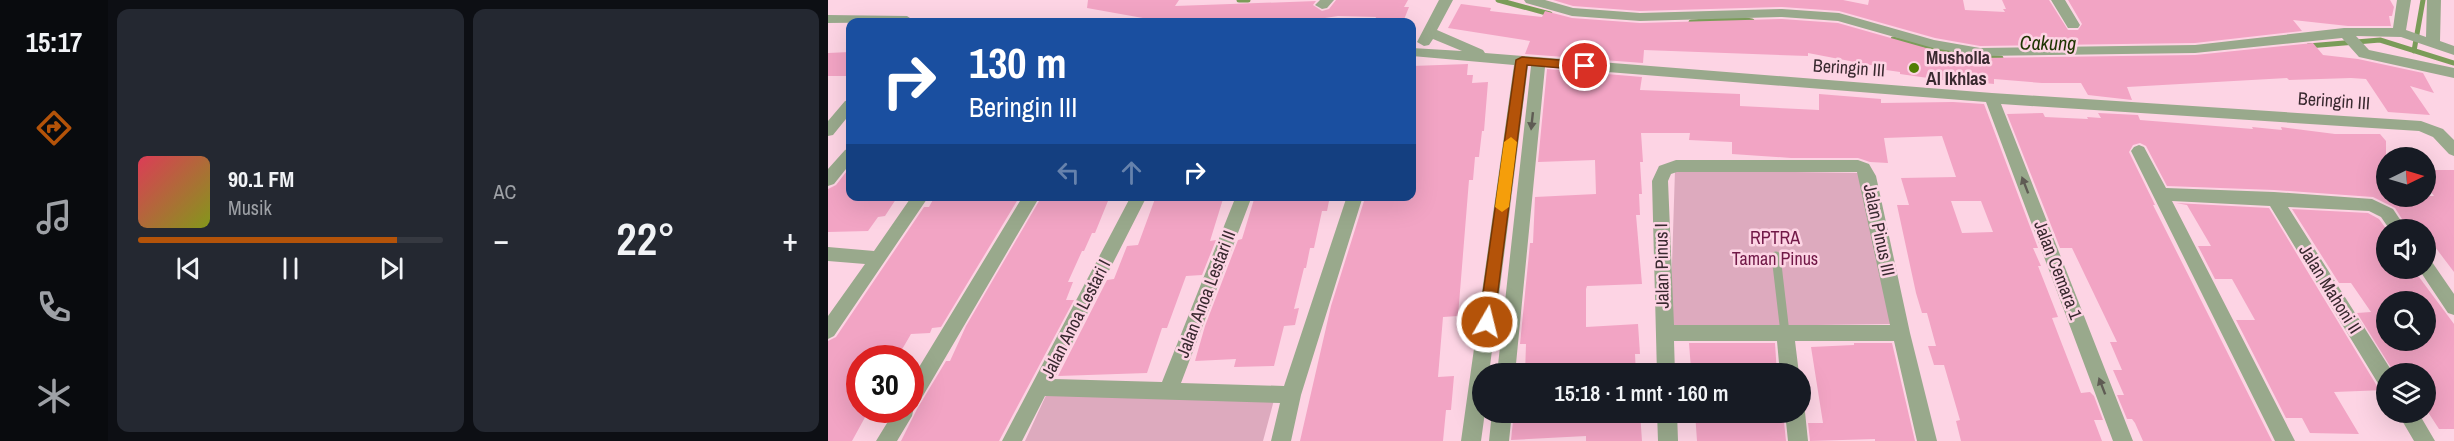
<!DOCTYPE html>
<html lang="id">
<head>
<meta charset="utf-8">
<style>
  :root { --surface:#171b24; --page:#242831; --text:#f1f3f6; --muted:#9ea1a6; --line:#363941; --accent:#b45309 }
  body { margin:0; font-family:"Archivo Narrow",sans-serif; background:var(--page); color:var(--text); height:100vh; display:flex; flex-direction:column; font-size:22px; white-space:nowrap }
  * { box-sizing:border-box; margin:0 }
  p { font-size:20px; color:var(--muted) }
  .icon { flex:none; width:33px; height:33px; fill:none; stroke:currentColor; stroke-width:2; stroke-linecap:round; stroke-linejoin:round }
  .map { position:relative; flex:1; overflow:hidden }
  .details { display:flex; flex-direction:column; gap:9px; padding:9px; background:#0d0f14; width:720px }
  .details>* { flex:none }
  .hud { position:absolute; left:18px; top:18px; width:570px; height:183px; border-radius:12px; box-shadow:0 6px 24px #0002; background:#1a4fa0; color:#fff; overflow:hidden }
  .needle { width:39px; rotate:85deg }
  .tools { position:absolute; left:1548px; top:147px; display:grid; gap:12px }
  .tools a { display:grid; place-items:center; width:60px; height:60px; border-radius:50%; background:var(--surface); box-shadow:0 6px 24px #0002; font-size:30px }
  .speed { position:absolute; left:18px; top:345px; display:flex; gap:12px; font-size:30px; font-weight:700; text-align:center }
  .speed>* { display:grid; place-content:center; width:78px; height:78px; border-radius:50%; background:var(--surface); box-shadow:0 6px 24px #0002; line-height:1 }
  .speed .limit { border:9px solid #d22; background:#fff; color:#111 }
  .pin { position:absolute; display:grid; place-items:center; width:51px; height:51px; color:#fff; margin:-26px; border:3px solid #fff; border-radius:50%; box-shadow:0 2px 6px #0007 }
  .me { position:absolute; width:66px; margin:-33px; rotate:8deg; stroke-linejoin:round; filter:drop-shadow(0 0 4px #0008) }
  .turn { display:flex; align-items:center; gap:21px; height:126px; padding:0 24px; font-size:27px }
  .turn .icon { width:78px; height:78px; stroke-width:2.5 }
  .turn b { display:block; font-size:42px; line-height:51px }
  .lanes { display:flex; align-items:center; height:57px; padding:0 24px; background:#0003; justify-content:center; gap:30px; direction:ltr }
  .lanes .off { opacity:.35 }
  .big { font-size:45px; font-weight:600; line-height:1.1 }
  .details .card { flex:1; display:flex; flex-direction:column; justify-content:center; gap:9px; min-width:0; padding:0 21px; border-radius:12px; background:var(--page) }
  .song { display:flex; align-items:center; gap:18px }
  .cover { width:72px; height:72px; border-radius:9px; background:linear-gradient(135deg,hsl(350 70% 55%),hsl(70 70% 35%)) }
  .played { height:6px; border-radius:3px; background:linear-gradient(90deg,var(--accent) 85%,var(--line) 85%) }
  .keys { display:flex; justify-content:space-around; direction:ltr }
  .heat { display:flex; justify-content:space-between; align-items:center; font-size:33px; direction:ltr }
  .details .tiles { flex:1; display:grid; gap:9px; grid-template-columns:repeat(2,1fr) }
  .trip { position:absolute; left:644px; top:363px; width:339px; height:60px; border-radius:30px; background:var(--surface); box-shadow:0 6px 24px #0002; font-weight:600; line-height:60px; text-align:center }
  main { display:flex; flex:1; min-height:0 }
  .tab-bar { display:flex; flex-direction:column; width:108px; justify-content:space-around; align-items:center; background:#090b0e; color:var(--muted) }
  .tab-bar .icon { width:42px; height:42px }
  .tab-bar .active { color:var(--accent) }
  .tab-bar b { font-size:27px; color:var(--text) }
  .map>svg:first-child { display:block }
  .green { fill:#ddaabe }
  .lines { fill:none; stroke-linecap:round; stroke-linejoin:round }
  .stream { stroke:#7b9c59; stroke-width:5 }
  .building { fill:#f2a4c4; fill-rule:evenodd }
  .service { stroke:#99a98c; stroke-width:9 }
  .minor { fill:#99a98c; fill-rule:evenodd }
  .oneway { fill:#5f5c54 }
  .route { fill:#b45309; stroke:#753606; stroke-width:1.5 }
  .slow { fill:#f59e0b }
  .poi-dot { fill:#517e05; stroke:#fdd4e4; stroke-width:2 }
  .labels { text-anchor:middle; stroke-width:5; stroke-linejoin:round; paint-order:stroke }
  .poi-label { font-size:18px; font-weight:bold; fill:#39292f; stroke:#fdd4e4; text-anchor:start }
  .street-label { font-size:18px; fill:#39292f; stroke:#fdd4e4 }
  .park-label { font-size:18px; fill:#711847; stroke:#fdd4e4 }
  .water-label { font-size:20px; font-style:italic; fill:#1e3401; stroke:#fdd4e4 }
</style>
</head>
<body>
<main>
<nav class="tab-bar">
<b>15:17</b>
<svg class="icon active" aria-label="directions" viewBox="0 0 24 24"><path d="M12 3l9 9-9 9-9-9zM9 14v-3h6M13 9l2 2-2 2"/></svg>
<svg class="icon" aria-label="music" viewBox="0 0 24 24"><path d="M9 18V5l10-2v13"/><circle cx="6" cy="18" r="3"/><circle cx="16" cy="16" r="3"/></svg>
<svg class="icon" aria-label="phone" viewBox="0 0 24 24"><path d="M5 4h4l2 5-3 2q2 4 5 5l2-3 5 2v4C11 20 4 13 5 4z"/></svg>
<svg class="icon" aria-label="climate" viewBox="0 0 24 24"><path d="M12 3v18M4 7l16 10M4 17L20 7"/></svg>
</nav>
<section class="details">
<div class="tiles">
<div class="card">
<div class="song"><i class="cover"></i><div><b>90.1 FM</b><p>Musik</p></div></div>
<div class="played"></div>
<div class="keys"><svg class="icon" aria-label="previous" viewBox="0 0 24 24"><path d="M18 5L8 12l10 7zM5 5v14"/></svg><svg class="icon" aria-label="pause" viewBox="0 0 24 24"><path d="M8 5v14M16 5v14"/></svg><svg class="icon" aria-label="next" viewBox="0 0 24 24"><path d="M6 5l10 7-10 7zM19 5v14"/></svg></div>
</div>
<div class="card"><p>AC</p>
<div class="heat"><a>−</a><b class="big">22°</b><a>+</a></div>
</div>
</div>
</section>
<div class="map">
<svg width="1626" height="441" viewBox="0 0 1626 441">
  <rect width="100%" height="100%" fill="#fdd4e4"/>
  <path class="green" d="M847,170L1034,173L1065,324L842,327Z
    M220,391L446,400L435,441H197Z"/>
  <g class="lines">
    <path class="stream" d="M411,0H420
      M670,0L722,14
      M863,22L911,19L924,21
      M1065,39L1153,57L1173,58
      M1480,46L1552,40L1626,63
      M1586,51L1595,0"/>
  </g>
  <path class="building" d="M260,0H351L347,6L488,1L485,5L494,11L501,9L508,0H580L576,7H581L575,22H551L552,21L547,20L548,17L510,16L471,22L472,20L453,21L454,18L376,22L337,18L335,21L326,20L259,8Z
    M725,0H1015L1040,5L1041,0H1135L1137,10L1177,12L1175,9H1178L1174,0H1221L1240,30H1250L1254,24L1240,0H1562L1566,7L1564,16H1561L1563,26H1520L1465,20L1474,31L1367,43L1152,46L1107,38L1011,11L954,7L812,11L745,6Z
    M633,4L663,8L662,11L714,17L717,11L744,18L812,23L954,19L1010,23L1105,50L1152,58L1367,55L1485,43L1495,55L1530,59L1595,73L1606,93L1582,86L1602,115L1560,112L1538,79L1523,78L1461,80L1459,78L1299,87L1304,100L1260,95L1253,83H1214L1166,79V84L1148,82L1149,85L1072,74V72L1058,70V68L980,53V56L816,50L815,63L697,54L702,41L620,28Z
    M22,52V76H0V53Z
    M640,64L639,75H645L644,83L660,82L656,131H654L651,157H647L645,180H641L630,316L615,317L610,377L626,376L623,410H618L615,441H472L503,306L536,201L584,199V66Z
    M719,69L814,77L812,90L912,94V106L991,110V94L1053,99V103L1125,102L1156,104L1210,248H1205L1213,266H1210L1230,317L1224,318L1232,339L1253,393L1262,392L1266,396L1275,420H1266L1274,441H1133L1128,421L1132,420L1116,365H1106L1100,346H1108L1099,313H1094L1088,293L1069,205H1081L1073,178L1128,177L1114,136L1056,138L1060,163L1042,162L1030,158H963L904,154V142L861,140L862,133H813L815,162H812L814,194H811L812,215H808L814,284L759,286L758,289V327L810,324L812,354H807L808,374H759V371L697,374L698,344H692L702,243H705L707,197L768,194L767,160L710,162ZM1123,201H1153L1165,232L1134,233Z
    M1215,113L1217,117L1260,119L1259,117L1273,118L1270,113L1310,115L1312,120L1425,129L1424,127L1454,130L1453,127L1507,134H1552L1558,141V196H1606L1598,186V170H1626V272L1598,235V230H1581L1567,208L1545,197L1446,190L1339,186L1318,146L1312,143L1305,145L1301,152L1327,205H1325L1444,441H1315L1307,423L1304,419H1299L1289,395H1296L1285,370H1294L1282,342H1289L1244,248H1232L1179,114Z
    M22,167V196H70L57,216L50,217L40,231L0,232V189L8,185Z
    M107,196H192L113,327L104,328L102,333L83,334L69,358H32V410H41L24,441H0V341L8,337L96,207H101Z
    M214,196H282L267,233H264L256,251H254L240,282H245L238,300H246L171,441H73L89,409L118,361H122L138,326Z
    M328,196H391L390,199H395L382,241L388,240L374,275L358,276L339,328H334L319,373L230,376L279,280L286,279L299,246L310,245Z
    M427,196H502L499,211H494L486,248H482L478,268H476L466,309L471,308L467,325L456,326L446,366L406,367L408,359L367,361L377,326L410,240L414,239Z
    M1348,203L1441,208L1549,386L1558,390L1506,392L1531,434L1482,433L1474,418H1458L1408,320H1427L1404,279H1387L1370,246H1383L1359,205Z
    M1464,209L1540,213L1551,219L1559,230L1558,268H1580L1587,277H1591L1626,324V429H1611L1598,409V374H1567L1529,313L1543,312L1523,283H1511ZM1558,302H1598V340H1558Z
    M861,343H947L949,374H871L870,369H863Z
    M1026,343H1064L1087,441H1047V439L982,441L980,423H995L983,347L1026,345Z
    M686,412H812L814,441H758V436L683,440Z
    M867,412H949L951,422H956L958,441H869Z"/>
  <g class="lines">
    <path class="service" d="M948,256L957,333"/>
    <path class="minor" d="M492,0H506L499,8L494,9L487,5Z
      M611,0H625L609,30L655,50L657,53L1164,93L1593,121L1615,129L1626,140V156L1621,154L1605,137L1591,131L1173,104L1305,441H1285L1158,102L717,67L687,374H669L703,66H700L661,374H654V412H657L653,441H633L686,65L584,56V48L634,51L605,39L601,45L596,46L589,42Z
      M696,0H717L745,8L812,13L954,9L1011,13L1106,40L1152,48L1367,45L1516,28H1565L1569,0H1583L1578,30L1598,37L1599,0H1613L1612,41L1626,46V55L1573,37L1528,36L1541,50L1626,68V78L1531,57L1514,38L1367,53L1152,56L1105,48L1010,21L954,17L812,21L744,16L698,3Z
      M1223,0H1237L1252,25L1250,28H1240Z
      M0,15L79,16L88,22L0,23Z
      M138,18L143,19L144,22H129L131,19Z
      M22,100V114L5,135L0,136V121L17,101Z
      M1311,145L1316,147L1338,188L1446,192L1544,199L1565,209L1579,230H1562L1553,217L1541,211L1460,207L1565,373L1558,374V387L1551,385L1442,206L1344,201L1467,441H1447L1303,151L1306,147Z
      M22,148V164L6,184L0,186V169L17,150Z
      M848,160H1030L1041,164L1048,176L1082,333L1109,441H1089L1066,341H967L971,374H952L949,341H846L847,374H829L824,181L831,166ZM849,172H1029L1062,325H846L840,181L843,174Z
      M84,196H101L6,336L0,339V316L37,264L0,261V247L46,251Z
      M195,196H212L89,406L86,407L84,416L69,441H48L67,410H82V382Z
      M303,196H319L226,379L334,382L408,196H424L353,383L456,386L519,196H535L473,395L463,441H443L452,403L217,396L194,441H174Z
      M1598,260L1604,262L1626,294V315L1620,313L1590,268H1598Z
      M972,405L977,412L980,441H960L957,412H972Z
      M664,412H684L681,441H661Z
      M829,412H849L850,441H830Z
      M1569,412H1590L1607,441H1586Z"/>
  </g>
  <defs><path id="oneway-solid" d="M-6-.8H1V-3.2L6.5 0L1 3.2V.8H-6Z" transform="scale(1.5)"/></defs>
  <g class="oneway">
    <use href="#oneway-solid" transform="translate(704 121) rotate(96)"/>
    <use href="#oneway-solid" transform="translate(1197 185) rotate(-111)"/>
    <use href="#oneway-solid" transform="translate(1274 386) rotate(-111)"/>
  </g>
  <path class="route" d="M694,57L757,62L763,66L757,70L699,65L666,322L664,326L659,328L653,326L651,322L688,60Z"/>
  <path class="slow" d="M683,137L689,142L681,207L674,212L667,207L676,142Z"/>
  <circle class="poi-dot" cx="1086" cy="68" r="6"/>
  <g class="labels">
    <g class="poi-label">
      <text x="1098" y="64">Musholla<tspan x="1098" dy="21">Al Ikhlas</tspan></text>
    </g>
    <g class="street-label">
      <text transform="translate(1021 68) rotate(4)" y="6">Beringin III</text>
      <text transform="translate(1506 101) rotate(4)" y="6">Beringin III</text>
      <text transform="translate(1051 230) rotate(78)" y="6">Jalan Pinus III</text>
      <text transform="translate(834 266) rotate(-91)" y="6">Jalan Pinus I</text>
      <text transform="translate(1230 270) rotate(69)" y="6">Jalan Cemara 1</text>
      <text transform="translate(1502 289) rotate(58)" y="6">Jalan Mahoni II</text>
      <text transform="translate(378 294) rotate(-69)" y="6">Jalan Anoa Lestari II</text>
      <text transform="translate(248 319) rotate(-63)" y="6">Jalan Anoa Lestari I</text>
    </g>
    <g class="park-label">
      <text x="947" y="244">RPTRA<tspan x="947" dy="21">Taman Pinus</tspan></text>
    </g>
    <g class="water-label">
      <text transform="translate(1220 43) rotate(1)" y="7">Cakung</text>
    </g>
  </g>
</svg>
<div class="tools">
<a><svg class="needle" viewBox="-14 -14 28 28"><path d="M0-13l5 13h-10z" fill="#e53935"/><path d="M0 13l5-13h-10z" fill="#9ea1a6"/></svg></a>
<a><svg class="icon" aria-label="sound" viewBox="0 0 24 24"><path d="M4 9h4l5-4v14l-5-4H4zM17 9q2 3 0 6"/></svg></a>
<a><svg class="icon" aria-label="search" viewBox="0 0 24 24"><circle cx="10" cy="10" r="6"/><path d="M15 15l6 6"/></svg></a>
<a><svg class="icon" aria-label="layers" viewBox="0 0 24 24"><path d="M12 4l9 5-9 5-9-5zM3 14l9 5 9-5"/></svg></a>
</div>
<div class="speed"><div class="limit">30</div></div>
<div class="pin" style="left:757px;top:66px;background:#d93025"><svg class="icon" aria-label="arrive" viewBox="0 0 24 24"><path d="M6 21V4h12l-3 4 3 4H6"/></svg></div>
<svg class="me" style="left:659px;top:322px" viewBox="-20 -20 40 40"><circle r="17" fill="#b45309" stroke="#fff" stroke-width="3"/><path d="M0-11L8 9 0 5-8 9z" fill="#fff"/></svg>
<div class="trip">15:18 · 1 mnt · 160 m</div>
<div class="hud">
<div class="turn"><svg class="icon" aria-label="right" viewBox="0 0 24 24"><path d="M7 20v-9h11M14 6l5 5-5 5"/></svg><div><b>130 m</b>Beringin III</div></div>
<div class="lanes"><svg class="icon off" aria-label="left" viewBox="0 0 24 24"><path d="M17 20v-9H6M10 6l-5 5 5 5"/></svg><svg class="icon off" aria-label="ahead" viewBox="0 0 24 24"><path d="M12 20V5M6 11l6-6 6 6"/></svg><svg class="icon" aria-label="right" viewBox="0 0 24 24"><path d="M7 20v-9h11M14 6l5 5-5 5"/></svg></div>
</div>
</div>
</main>
</body>
</html>
